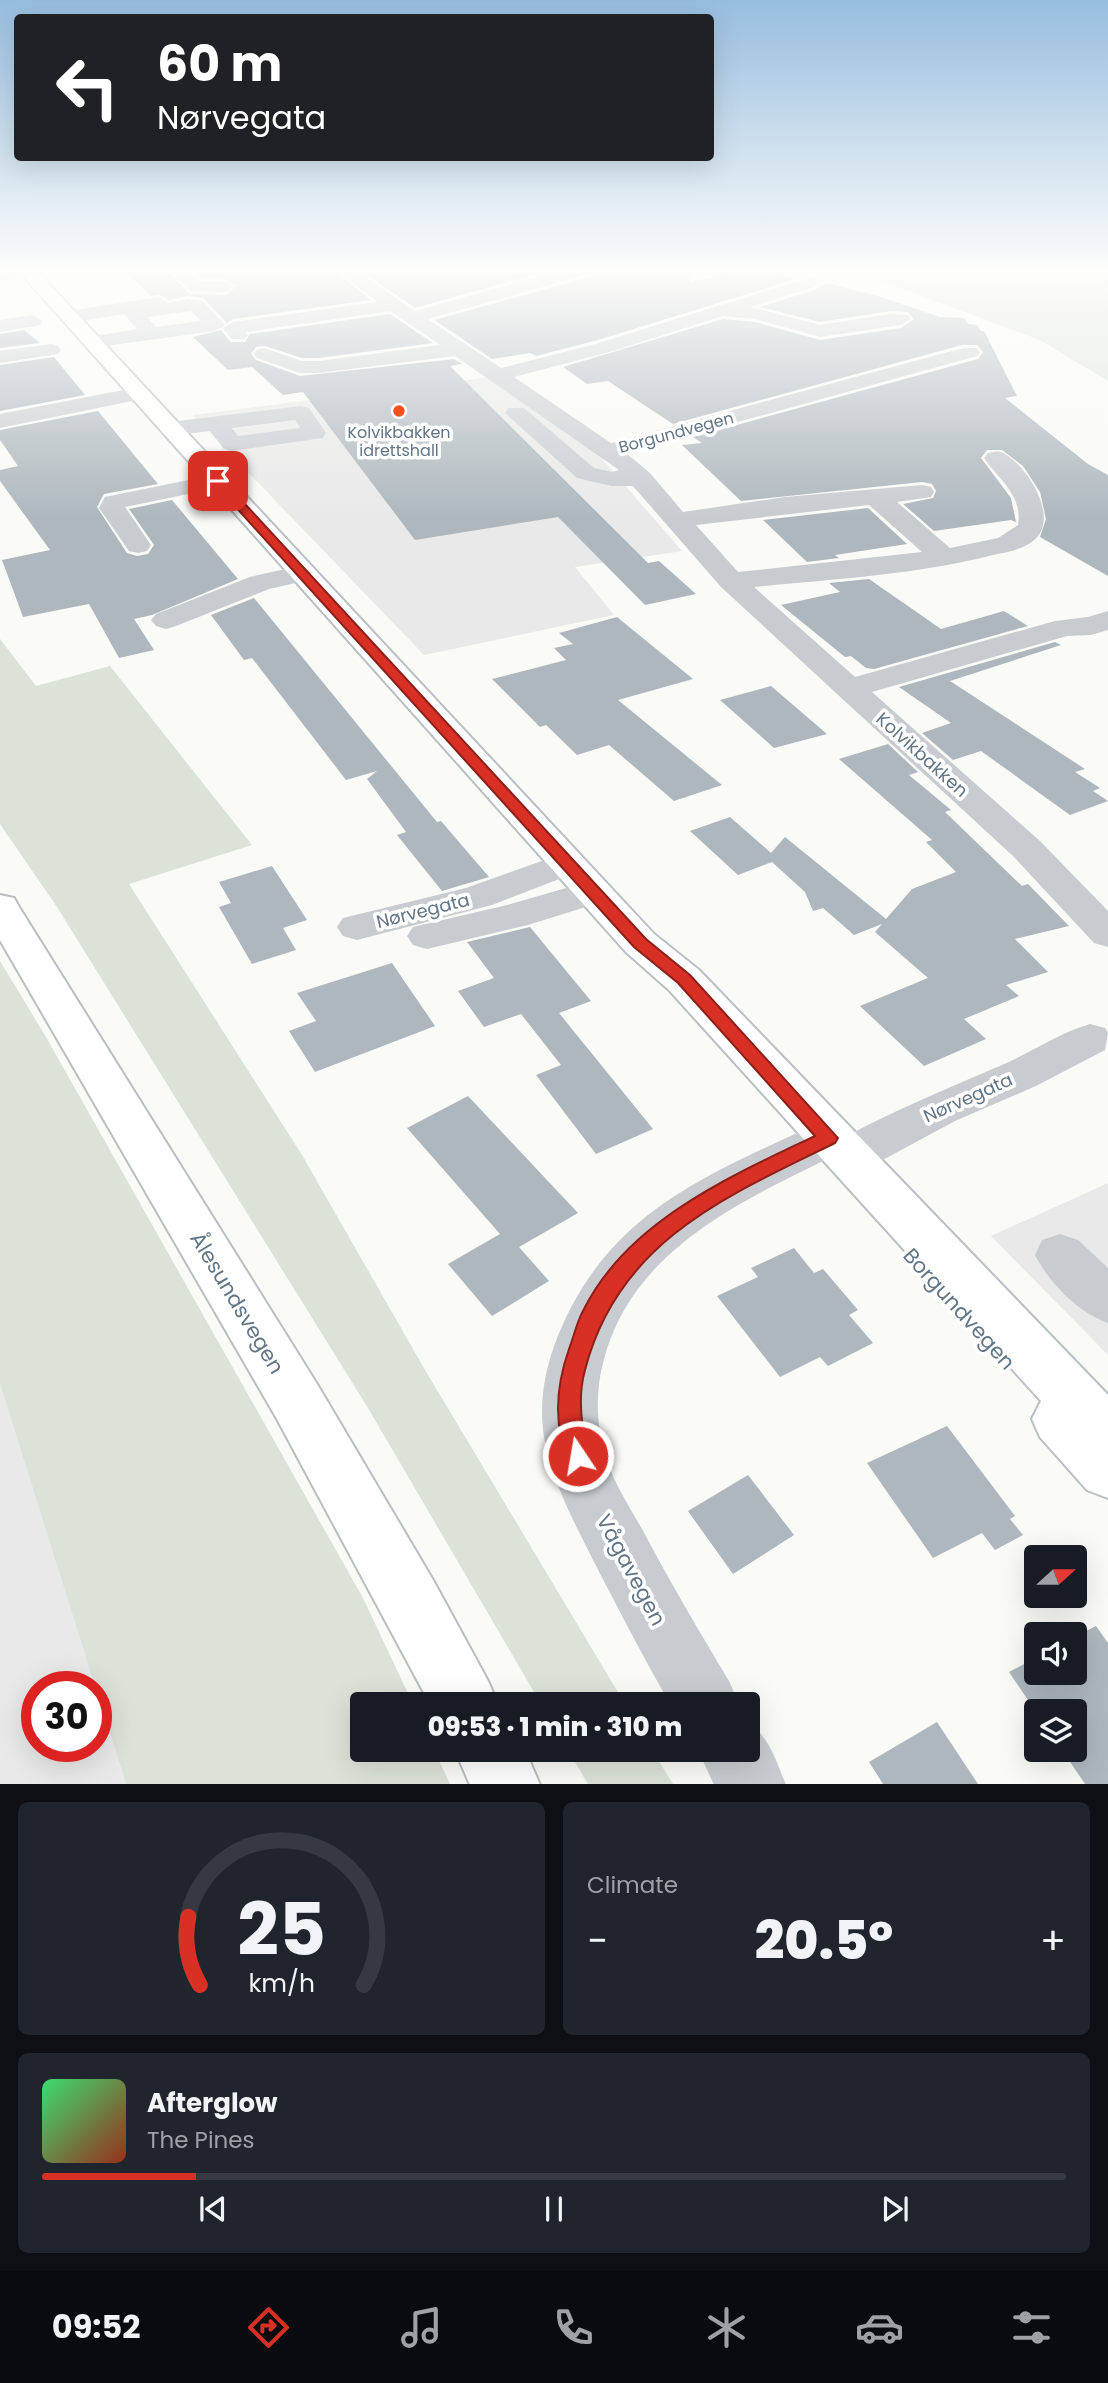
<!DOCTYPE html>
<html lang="en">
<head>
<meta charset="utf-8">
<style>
  :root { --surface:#171b24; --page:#20242c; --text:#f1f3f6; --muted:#9ea1a6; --line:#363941; --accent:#d93025 }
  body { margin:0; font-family:Poppins,sans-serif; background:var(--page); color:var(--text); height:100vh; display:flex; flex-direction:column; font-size:26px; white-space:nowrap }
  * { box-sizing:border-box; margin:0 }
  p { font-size:23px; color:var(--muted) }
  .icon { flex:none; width:38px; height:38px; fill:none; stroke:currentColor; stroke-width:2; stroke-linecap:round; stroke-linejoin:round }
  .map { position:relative; height:1784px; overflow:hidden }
  .panel { display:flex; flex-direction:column; gap:18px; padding:18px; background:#0d0f14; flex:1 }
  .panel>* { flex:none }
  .top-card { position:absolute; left:14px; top:14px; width:700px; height:147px; border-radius:7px; box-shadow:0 7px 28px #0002; background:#202124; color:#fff; overflow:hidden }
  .needle { width:46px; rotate:69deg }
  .tools { position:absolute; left:1024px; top:1545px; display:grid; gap:14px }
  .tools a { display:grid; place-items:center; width:63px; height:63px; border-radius:7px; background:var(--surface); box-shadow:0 7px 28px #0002; font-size:35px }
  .speed { position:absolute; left:21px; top:1671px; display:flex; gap:14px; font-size:35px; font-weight:700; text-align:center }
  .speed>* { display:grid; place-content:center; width:91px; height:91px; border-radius:50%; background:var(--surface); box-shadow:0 7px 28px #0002; line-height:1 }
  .speed .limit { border:10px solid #d22; background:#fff; color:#111 }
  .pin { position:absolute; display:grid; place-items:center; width:60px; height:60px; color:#fff; margin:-30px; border-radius:14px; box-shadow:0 4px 10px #0006 }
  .me { position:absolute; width:77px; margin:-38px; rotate:348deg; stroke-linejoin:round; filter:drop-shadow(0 0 5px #0008) }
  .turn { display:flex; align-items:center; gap:24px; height:147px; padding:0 28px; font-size:32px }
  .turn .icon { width:91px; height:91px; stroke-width:2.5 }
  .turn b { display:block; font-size:49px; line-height:60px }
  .big { font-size:52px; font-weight:800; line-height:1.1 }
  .panel .tile { flex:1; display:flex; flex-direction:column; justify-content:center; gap:10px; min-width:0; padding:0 24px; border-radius:10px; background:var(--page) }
  .panel .dial { align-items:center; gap:0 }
  .dial svg { height:182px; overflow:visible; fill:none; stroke:var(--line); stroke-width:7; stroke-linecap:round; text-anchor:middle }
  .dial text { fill:var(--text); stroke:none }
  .song { display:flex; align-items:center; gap:21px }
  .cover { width:84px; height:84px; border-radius:10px; background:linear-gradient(135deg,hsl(140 70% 55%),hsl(10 70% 35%)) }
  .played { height:7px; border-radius:4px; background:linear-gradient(90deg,var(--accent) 15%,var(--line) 15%) }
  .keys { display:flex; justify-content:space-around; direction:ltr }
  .heat { display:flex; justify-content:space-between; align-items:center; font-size:38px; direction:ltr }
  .panel .tiles { flex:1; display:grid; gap:18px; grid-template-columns:1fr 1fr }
  .tile:last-child { grid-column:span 2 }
  .trip { position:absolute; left:350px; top:1692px; width:410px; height:70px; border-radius:7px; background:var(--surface); box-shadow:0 7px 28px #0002; font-weight:800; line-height:70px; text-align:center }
  .menu { display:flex; height:112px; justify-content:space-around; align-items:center; background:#090b0e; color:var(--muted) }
  .menu .icon { width:49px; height:49px }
  .menu .on { color:var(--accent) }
  .menu b { font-size:32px; color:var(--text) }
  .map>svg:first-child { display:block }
  .built { fill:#e8e9e8 }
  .green { fill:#dbe2d8 }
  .building { fill:#adb7bd }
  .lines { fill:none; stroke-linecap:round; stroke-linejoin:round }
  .major-casing { stroke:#babfc3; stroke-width:4 }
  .highway-casing { stroke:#babec1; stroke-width:4 }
  .minor { fill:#c8ccd0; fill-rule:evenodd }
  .major { fill:#fff; fill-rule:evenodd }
  .highway { fill:#fff; fill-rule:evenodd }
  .route { fill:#d93025; stroke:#8d1f18; stroke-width:2 }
  .poi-dot { fill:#f4511d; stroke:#fff; stroke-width:2.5 }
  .labels { text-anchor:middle; stroke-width:7; stroke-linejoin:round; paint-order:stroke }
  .far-poi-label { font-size:16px; fill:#627585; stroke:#fff }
  .far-street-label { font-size:16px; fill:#627585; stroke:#fff }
  .street-label { font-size:18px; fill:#627585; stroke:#fff }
  .near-street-label { font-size:21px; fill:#627585; stroke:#fff }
</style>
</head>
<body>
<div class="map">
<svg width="1108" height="1785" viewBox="0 0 1108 1785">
  <rect width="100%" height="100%" fill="#fafaf7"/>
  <path class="built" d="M489,377L597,453L682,551L575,567L614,615L424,655L193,415Z
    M1108,1183V1355L991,1236Z
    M0,1384L96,1687H37V1746H96V1689L126,1784H0Z"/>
  <path class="green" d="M849,269H1108V381L1040,340Z
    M0,639L36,686L110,666L252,845L129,884L302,1155L425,1370L625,1704H541L368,1408L57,907L0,824Z
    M0,961L46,1037L363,1598L413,1704H362V1750H434L450,1784H126L0,1384Z
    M568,1750H652L673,1784H588Z"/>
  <path class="building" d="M124,269H166L190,294L226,295L237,286L226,279H202L191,269H332L371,300L233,319L227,323L203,298L187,296L169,300L160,295L151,296Z
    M359,269H554L415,308Z
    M596,269H689L690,283L743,269H762L796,279L598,340L536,356L530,353L492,359L434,320L593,276Z
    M826,283L881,297L940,317L964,318L968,324L977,325L981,331H984L1017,396L1005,398L1088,464L1108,475V576L1040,537L1046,519L1040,492L1023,466L1002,450H987L981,458L1011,498L1016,522L1011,520L934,531L903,504L933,498L936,491L932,484L922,482L741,501L682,445L702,443L693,437L978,359L983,352L977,345H962L673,424L608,381L587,384L563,367L723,319L755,322L820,340L901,328L914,319L908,312L891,311L820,322L760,307L815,290Z
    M390,314L433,343L319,358H302L265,346L256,347L251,354L256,360L300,376L454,359L462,364L450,366L648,563L659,561L696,594L645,605L558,517L415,540L303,392L283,395L252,367L228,370L193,337L221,330L231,342H245L250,334Z
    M24,330L40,343L0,348V334Z
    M54,357L85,395L0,411V365Z
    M98,411L158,484L104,494L97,507L127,553L137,556L148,554L154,545L129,509L172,500L238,579L152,615L134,619L154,650L119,658L89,604L23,617L2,560L50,550L0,481V470L18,466L0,440V430Z
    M868,508L907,544L835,555L839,558L807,562L763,520Z
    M869,579L941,629L1004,611L1028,626L874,669L866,668L851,656L845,657L781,605L840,592L829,583Z
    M254,598L437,822L441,821L489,877L442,891L397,835L406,832L367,779L377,771L346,780L252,658L244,660L211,615Z
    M617,617L693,679L618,700L722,785L674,801L609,745L577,755L546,725L540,727L492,679L566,660L554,648L573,644L559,633Z
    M1055,642L1061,645L950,681L1085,769L1075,772L1100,788L1093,791L1108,801L1070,815L981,751L953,760L922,733L951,723L899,687Z
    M771,686L827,734L774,748L720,700Z
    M888,744L918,772L909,775L951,810L945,812L1022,886L1028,884L1069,926L1015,939L1048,972L1006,985L1019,996L964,1019L986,1039L924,1066L860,1006L928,978L875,932L882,924L854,935L823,908L813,911L805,892L772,862L738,875L690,831L730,817L771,853L785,837L886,919L912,889L956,872L926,842L932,840L839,759Z
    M272,866L307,920L283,928L296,950L252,964L219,907L231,903L219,882Z
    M530,927L591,1001L559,1013L653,1129L596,1154L536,1075L561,1065L521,1014L484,1027L458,991L494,978L467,942Z
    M392,963L435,1026L315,1072L289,1031L316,1021L297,993Z
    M468,1096L578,1213L519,1247L549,1281L492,1316L448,1264L500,1234L407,1128Z
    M794,1248L814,1273L823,1269L858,1310L849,1315L873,1343L828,1366L820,1357L780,1377L717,1296L758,1277L751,1268Z
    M947,1426L1015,1516L1010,1519L1023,1535L995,1550L982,1533L933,1558L867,1463Z
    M748,1475L794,1535L733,1574L688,1511Z
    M1096,1626L1108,1643V1784H1085L1062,1750H1074V1712H1036L1009,1672L1036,1658V1673H1074V1637Z
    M937,1722L978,1784H883L869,1762Z"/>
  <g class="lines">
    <g class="major-casing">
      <path id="major" d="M17,269H35L654,934L699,970L1108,1395V1498L1087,1490L1040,1437L1032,1419L1041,1401L669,990L626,952Z"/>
    </g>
    <g class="highway-casing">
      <path id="highway" d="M0,895L14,898L19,907L317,1384L433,1580L488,1681L498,1704H430L277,1419L0,940Z
        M455,1750H525L540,1785H470Z"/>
    </g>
    <path class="minor" d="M34,269L37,273L34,277L0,281V271Z
      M168,269H187L201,282H226L235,287L226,292L190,291Z
      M334,269H354L415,311L565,269H594L592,273L428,319L501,368L599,343L808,278L814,279L817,283L814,287L750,307L820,325L891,314L908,315L911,319L901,325L820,337L755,319L723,316L613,351L514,377L611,443L963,348H977L980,352L977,356L626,453L650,473L683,512L785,497L922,485L931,487L934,492L931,497L897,502L950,548L998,538L1018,525C1023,495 999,480 984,458L988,453C993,452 998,450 1003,453C1026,464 1062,519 1033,541C1022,550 1006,552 993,555C915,575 833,579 754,587L855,677L1055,621L1088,617L1108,611V630L1091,635L1067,636L872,692L1040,841L1108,911V947L1094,943L1014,857L721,587L633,486H612L577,478L505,413L508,408H524L594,468L612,472L619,470L455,356L319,373H300L257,358L254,354L257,350L264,348L302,361H319L440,345L391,311L246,332L248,335L245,339H231L223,328L233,322L378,302ZM869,505L922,552L738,572L696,525Z
      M159,297L168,303L188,299L203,301L225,325L215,331L91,348L84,346L81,342L84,338L137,329L124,314L68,323L58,317L68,311ZM191,311L201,321L156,327L147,317Z
      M33,315L43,321L40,325L0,332V320Z
      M51,344L58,346L61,350L58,354L0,363V351Z
      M139,387L147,388L150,393L147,398L0,428V414Z
      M301,406L309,408L326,433L323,438L232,451L224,449L210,431L170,436L162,434L159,429L162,424L170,422ZM295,420L300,428L238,436L232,428Z
      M218,474L227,476L230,481L227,486L125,507L151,545L147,551L138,553L129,551L99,508L105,497Z
      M303,565L313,567L317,573L313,579L269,589L176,626L166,629L156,626L151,620L156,614L250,577Z
      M567,852L580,855L586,863L580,871L492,905L357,940L343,936L337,927L343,918L466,888Z
      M594,880L608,884L613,892L608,900L528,925L427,949L413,945L407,936L413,927L507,905Z
      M1090,1024L1105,1028L1108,1033L1105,1050L1036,1086L955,1121L864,1170L847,1175L830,1170L825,1160C735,1204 632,1253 604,1359C595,1391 596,1426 606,1458C614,1483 629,1506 642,1529C669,1580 699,1631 729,1681L739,1704H670C643,1657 618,1608 593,1560C574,1522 553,1483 545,1442C537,1402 546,1361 563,1324C614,1211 707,1175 812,1126L829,1120L846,1126L850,1134C901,1108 950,1087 1002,1065C1032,1052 1059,1033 1090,1024Z
      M1060,1234L1078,1240L1108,1268V1323C1079,1313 1049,1283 1035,1255L1042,1240Z
      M747,1723C767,1731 778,1765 786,1785H714L698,1750H747Z"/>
    <use href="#major" class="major"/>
    <use href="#highway" class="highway"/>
  </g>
  <linearGradient id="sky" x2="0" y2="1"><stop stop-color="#97bdde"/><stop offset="0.52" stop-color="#fdfdfb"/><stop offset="1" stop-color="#fdfdfb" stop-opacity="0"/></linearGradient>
  <rect width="1108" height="519" fill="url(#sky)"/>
  <path class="route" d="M214,479H222L646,939L690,975L838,1138L835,1143C727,1196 618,1241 585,1370C580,1388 580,1409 583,1428C584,1441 592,1451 586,1464L578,1467L570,1464C553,1427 556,1386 569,1349C574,1336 577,1321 584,1309C628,1221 731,1176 815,1136L678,983L634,947L214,483Z"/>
  <circle class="poi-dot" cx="399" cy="411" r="7"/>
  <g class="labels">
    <g class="far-poi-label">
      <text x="399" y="438">Kolvikbakken<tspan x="399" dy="18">idrettshall</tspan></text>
    </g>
    <g class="far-street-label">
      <text transform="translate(676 432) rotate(-15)" y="6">Borgundvegen</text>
    </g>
    <g class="street-label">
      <text transform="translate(922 755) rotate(42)" y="6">Kolvikbakken</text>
      <text transform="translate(423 911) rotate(-14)" y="6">Nørvegata</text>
      <text transform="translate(968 1098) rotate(-24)" y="6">Nørvegata</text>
    </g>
    <g class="near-street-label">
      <text transform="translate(237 1303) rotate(59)" y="7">Ålesundsvegen</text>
      <text transform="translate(959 1309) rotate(48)" y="7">Borgundvegen</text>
      <text transform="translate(631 1570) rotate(62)" y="7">Vågavegen</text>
    </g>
  </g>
</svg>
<div class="tools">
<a><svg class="needle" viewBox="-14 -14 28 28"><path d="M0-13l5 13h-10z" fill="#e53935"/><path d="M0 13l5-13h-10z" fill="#9ea1a6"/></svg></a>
<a><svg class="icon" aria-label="sound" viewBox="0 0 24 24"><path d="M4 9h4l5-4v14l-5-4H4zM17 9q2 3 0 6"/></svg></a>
<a><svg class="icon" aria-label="layers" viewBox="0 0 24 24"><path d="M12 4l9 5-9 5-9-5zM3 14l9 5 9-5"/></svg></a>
</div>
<div class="speed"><div class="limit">30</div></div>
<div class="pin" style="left:218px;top:481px;background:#d93025"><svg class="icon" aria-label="arrive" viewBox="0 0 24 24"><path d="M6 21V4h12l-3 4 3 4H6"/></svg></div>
<svg class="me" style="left:578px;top:1456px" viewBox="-20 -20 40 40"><circle r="17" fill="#d93025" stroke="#fff" stroke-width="3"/><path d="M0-11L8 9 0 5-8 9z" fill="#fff"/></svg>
<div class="trip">09:53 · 1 min · 310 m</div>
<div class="top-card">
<div class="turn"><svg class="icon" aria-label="left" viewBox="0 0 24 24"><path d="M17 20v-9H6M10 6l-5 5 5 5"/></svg><div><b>60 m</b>Nørvegata</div></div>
</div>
</div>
<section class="panel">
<div class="tiles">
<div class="tile dial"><svg viewBox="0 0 100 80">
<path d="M14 69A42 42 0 1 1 86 69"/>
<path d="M14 69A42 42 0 0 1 9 39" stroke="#d93025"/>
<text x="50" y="56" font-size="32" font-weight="700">25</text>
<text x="50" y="72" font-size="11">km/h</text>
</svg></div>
<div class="tile"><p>Climate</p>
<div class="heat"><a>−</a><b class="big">20.5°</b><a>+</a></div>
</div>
<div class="tile">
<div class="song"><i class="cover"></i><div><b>Afterglow</b><p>The Pines</p></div></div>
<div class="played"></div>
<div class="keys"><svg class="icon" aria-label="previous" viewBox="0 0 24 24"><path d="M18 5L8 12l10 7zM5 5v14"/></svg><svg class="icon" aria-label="pause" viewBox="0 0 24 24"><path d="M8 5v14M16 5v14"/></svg><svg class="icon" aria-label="next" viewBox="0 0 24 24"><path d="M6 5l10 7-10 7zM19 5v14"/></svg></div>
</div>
</div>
</section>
<nav class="menu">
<b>09:52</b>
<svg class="icon on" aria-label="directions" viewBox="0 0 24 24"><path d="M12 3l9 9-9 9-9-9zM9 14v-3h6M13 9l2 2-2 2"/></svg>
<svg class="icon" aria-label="music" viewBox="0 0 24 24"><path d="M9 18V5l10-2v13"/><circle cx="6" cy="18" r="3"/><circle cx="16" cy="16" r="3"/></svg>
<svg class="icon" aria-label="phone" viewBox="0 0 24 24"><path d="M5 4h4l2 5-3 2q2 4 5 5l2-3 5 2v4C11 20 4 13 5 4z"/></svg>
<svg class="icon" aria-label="climate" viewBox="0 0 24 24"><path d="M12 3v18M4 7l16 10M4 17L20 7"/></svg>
<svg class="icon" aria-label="car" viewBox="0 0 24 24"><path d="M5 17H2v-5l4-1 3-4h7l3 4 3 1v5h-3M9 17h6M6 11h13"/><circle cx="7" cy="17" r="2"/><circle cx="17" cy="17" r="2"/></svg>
<svg class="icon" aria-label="filters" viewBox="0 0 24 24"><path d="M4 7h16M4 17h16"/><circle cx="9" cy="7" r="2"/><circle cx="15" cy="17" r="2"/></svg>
</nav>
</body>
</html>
